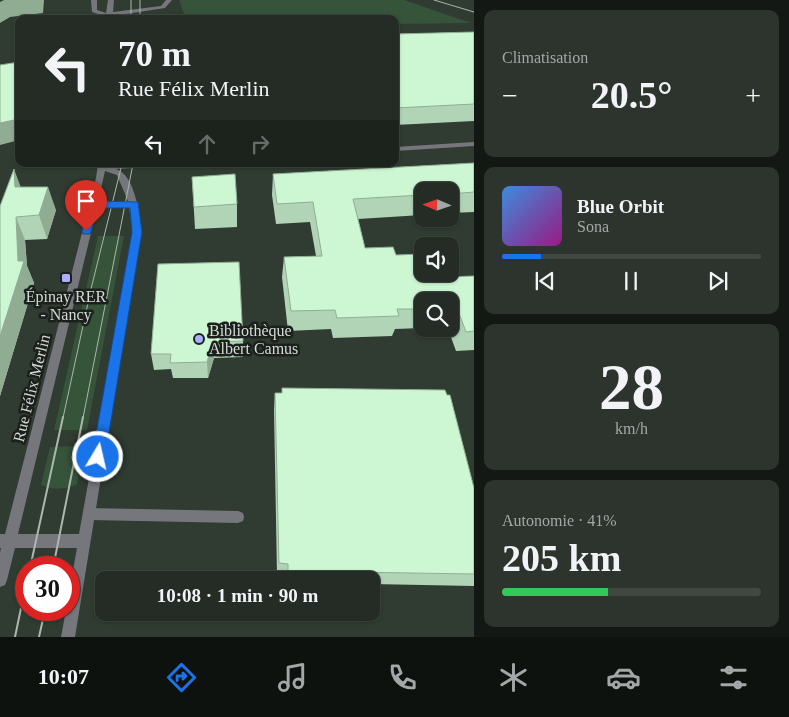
<!DOCTYPE html>
<html lang="fr">
<head>
<meta charset="utf-8">
<style>
  :root { --surface:#242c25; --page:#2c342d; --text:#f1f3f6; --muted:#a3a7a7; --line:#414842; --accent:#1a73e8 }
  body { margin:0; font-family:Georgia,serif; background:var(--page); color:var(--text); height:100vh; display:flex; flex-direction:column; font-size:19px; white-space:nowrap }
  * { box-sizing:border-box; margin:0 }
  p { font-size:16px; color:var(--muted) }
  .icon { flex:none; width:28px; height:28px; fill:none; stroke:currentColor; stroke-width:2; stroke-linecap:round; stroke-linejoin:round }
  .map { position:relative; flex:1; overflow:hidden }
  .sheet { display:flex; flex-direction:column; gap:10px; padding:10px; background:#141814; width:315px }
  .sheet>* { flex:none }
  .top-card { position:absolute; left:15px; top:15px; width:384px; height:152px; border-radius:10px; box-shadow:0 1px 4px #0004,0 0 0 1px var(--line); background:#242c25; color:var(--text); overflow:hidden }
  .needle { width:32px; rotate:272deg }
  .fabs { position:absolute; left:414px; top:182px; display:grid; gap:10px }
  .fabs a { display:grid; place-items:center; width:45px; height:45px; border-radius:10px; background:var(--surface); box-shadow:0 1px 4px #0004,0 0 0 1px var(--line); font-size:25px }
  .speed { position:absolute; left:15px; top:556px; display:flex; gap:10px; font-size:25px; font-weight:700; text-align:center }
  .speed>* { display:grid; place-content:center; width:65px; height:65px; border-radius:50%; background:var(--surface); box-shadow:0 1px 4px #0004,0 0 0 1px var(--line); line-height:1 }
  .speed .limit { border:8px solid #d22; background:#fff; color:#111 }
  .pin { position:absolute; display:grid; place-items:center; width:42px; height:42px; color:#fff; margin:-51px -21px; border-radius:50% 50% 50% 0; rotate:-45deg; box-shadow:0 0 5px #0007 }
  .pin .icon { rotate:45deg }
  .me { position:absolute; width:55px; margin:-28px; rotate:9deg; stroke-linejoin:round; filter:drop-shadow(0 0 4px #0008) }
  .turn { display:flex; align-items:center; gap:18px; height:105px; padding:0 20px; font-size:22px }
  .turn .icon { width:65px; height:65px; stroke-width:2.5 }
  .turn b { display:block; font-size:35px; line-height:42px }
  .lanes { display:flex; align-items:center; height:48px; padding:0 20px; background:#0003; justify-content:center; gap:25px; direction:ltr }
  .lanes .off { opacity:.35 }
  .big { font-size:38px; font-weight:700; line-height:1.1 }
  .sheet .card { flex:1; display:flex; flex-direction:column; justify-content:center; gap:8px; min-width:0; padding:0 18px; border-radius:10px; background:var(--page) }
  .sheet .dial { align-items:center; gap:0 }
  .dial b { font-size:65px; line-height:1 }
  .song { display:flex; align-items:center; gap:15px }
  .cover { width:60px; height:60px; border-radius:8px; background:linear-gradient(135deg,hsl(210 70% 55%),hsl(310 70% 35%)) }
  .played { height:5px; border-radius:2px; background:linear-gradient(90deg,var(--accent) 15%,var(--line) 15%) }
  .keys { display:flex; justify-content:space-around; direction:ltr }
  .heat { display:flex; justify-content:space-between; align-items:center; font-size:28px; direction:ltr }
  .charge { height:8px; border-radius:4px; background:linear-gradient(90deg,#34c759 41%,var(--line) 0) }
  .trip { position:absolute; left:95px; top:571px; width:285px; height:50px; border-radius:10px; background:var(--surface); box-shadow:0 1px 4px #0004,0 0 0 1px var(--line); font-weight:700; line-height:50px; text-align:center }
  .tab-bar { display:flex; height:80px; justify-content:space-around; align-items:center; background:#0e120f; color:var(--muted) }
  .tab-bar .icon { width:35px; height:35px }
  .tab-bar .active { color:var(--accent) }
  .tab-bar b { font-size:22px; color:var(--text) }
  main { display:flex; flex:1; min-height:0 }
  .map>svg:first-child { display:block }
  .green { fill:#35543a }
  .lines { fill:none; stroke-linecap:round; stroke-linejoin:round }
  .lane { fill:#76777d; fill-rule:evenodd }
  .street { fill:#76777d; fill-rule:evenodd }
  .tram-far1 { stroke:#aeb6af; stroke-width:1 }
  .tram { stroke:#aeb6af; stroke-width:2 }
  .wall { fill:#b0d4b5 }
  .shaded-wall { fill:#90ad94 }
  .building { fill:#cdf7d3; stroke:#90ad94 }
  .route { fill:#1a73e8; stroke:#114b97 }
  .poi-dot { fill:#acaffb; stroke:#1b201c; stroke-width:2 }
  .labels { text-anchor:middle; stroke-width:5; stroke-linejoin:round; paint-order:stroke }
  .poi-label { font-size:16px; fill:#d4dbd5; stroke:#1b201c }
  .street-label { font-size:16px; fill:#d4dbd5; stroke:#1b201c }
</style>
</head>
<body>
<main>
<div class="map">
<svg width="474" height="637" viewBox="0 0 474 637">
  <rect width="100%" height="100%" fill="#303b31"/>
  <path class="green" d="M179,0H404L471,23L395,24V19H186Z
    M98,236H124L87,430H54Z
    M84,446L77,484C68,490 50,490 41,485L50,447Z"/>
  <g class="lines">
    <path class="lane" d="M89,508L238,511L243,513L244,517L243,521L238,523L89,520L85,518L83,514L85,510Z"/>
    <path class="street" d="M91,0H97V10L106,13L108,0H114L113,12L161,6L166,0H172L165,8L113,16V19H107V17L92,12Z
      M474,142V146L395,151V147Z
      M98,164H106L107,166L127,164H175L171,166L116,169C135,175 140,215 141,232L75,637H61L66,610H69V592L77,548H15L7,580L5,585L0,587V553L1,548H0V534H5L96,178ZM105,171L117,175L128,201L98,202ZM129,207L133,232L79,534H18L97,208Z"/>
    <path class="tram-far1" d="M131,0V19
      M140,0V19
      M434,0L474,12
      M63,418L91,289L122,164
      M83,418L133,164"/>
    <path class="tram" d="M30,568L63,417
      M53,568L83,417
      M15,637L26,584
      M39,637L45,610"/>
  </g>
  <path class="wall" d="M474,32V121L395,125V34Z
    M474,163V212L450,213V191H422V215L358,219L365,248L396,255L446,277L474,276V350L456,351L448,329H450V301H422V328L395,329L392,336L333,338L331,329L288,331L282,277L284,257L316,256L310,222L276,224L272,195L273,174Z
    M192,177L237,204V227L195,229Z
    M20,187L56,210L47,239L25,240L27,266L34,283L0,396V206Z
    M158,264L243,341V357L214,358L208,378H173L171,369L154,370L151,354Z
    M282,388L474,488V586L371,584V580H286L285,576L277,575L274,410L275,393H282Z"/>
  <path class="shaded-wall" d="M4,0H44L43,13L10,17L0,23V2Z
    M19,119V140L0,145V123Z
    M14,169L23,193L15,187Z
    M48,187L56,210L47,239L39,215Z
    M16,217L25,240L27,266L34,283L0,396V336L18,261Z
    M213,342L214,358L208,378L207,362Z"/>
  <path class="building" d="M474,32V104L395,108V34Z
    M19,62V119L0,123V65Z
    M474,163V192L450,194V191H422V195L353,199L365,248L393,247L396,255L422,254V274H445L446,277L474,276V331L466,332L457,308H450V301H422V309H397L399,316L337,318L335,310L291,311L284,257L322,256L313,202L277,204L273,174Z
    M14,169L15,187H48L39,215L16,217L18,261H24L0,336V206Z
    M235,174L237,204L194,207L192,177Z
    M239,262L243,341L213,342L207,362L170,363L171,354H151L158,264Z
    M282,388L445,390L447,395H450L474,488V574L288,571V564L279,563L275,393H282Z"/>
  <path class="route" d="M94,201L138,202L142,232L105,457L103,461L98,463L94,461L92,457L132,232L130,208H98L91,231L90,234H83L82,231L89,205Z"/>
  <g class="poi-dot">
    <rect x="61" y="273" width="10" height="10" rx="2.5"/>
    <circle cx="199" cy="339" r="5"/>
  </g>
  <g class="labels">
    <g class="poi-label">
      <text x="66" y="302">Épinay RER<tspan x="66" dy="18">- Nancy</tspan></text>
      <text x="209" y="336" text-anchor="start">Bibliothèque<tspan x="209" dy="18">Albert Camus</tspan></text>
    </g>
    <g class="street-label">
      <text transform="translate(31 388) rotate(-76)" y="6">Rue Félix Merlin</text>
    </g>
  </g>
</svg>
<div class="fabs">
<a><svg class="needle" viewBox="-14 -14 28 28"><path d="M0-13l5 13h-10z" fill="#e53935"/><path d="M0 13l5-13h-10z" fill="#a3a7a7"/></svg></a>
<a><svg class="icon" aria-label="sound" viewBox="0 0 24 24"><path d="M4 9h4l5-4v14l-5-4H4zM17 9q2 3 0 6"/></svg></a>
<a><svg class="icon" aria-label="search" viewBox="0 0 24 24"><circle cx="10" cy="10" r="6"/><path d="M15 15l6 6"/></svg></a>
</div>
<div class="speed"><div class="limit">30</div></div>
<div class="pin" style="left:86px;top:231px;background:#d93025"><svg class="icon" aria-label="arrive" viewBox="0 0 24 24"><path d="M6 21V4h12l-3 4 3 4H6"/></svg></div>
<svg class="me" style="left:98px;top:457px" viewBox="-20 -20 40 40"><circle r="17" fill="#1a73e8" stroke="#fff" stroke-width="3"/><path d="M0-11L8 9 0 5-8 9z" fill="#fff"/></svg>
<div class="trip">10:08 · 1 min · 90 m</div>
<div class="top-card">
<div class="turn"><svg class="icon" aria-label="left" viewBox="0 0 24 24"><path d="M17 20v-9H6M10 6l-5 5 5 5"/></svg><div><b>70 m</b>Rue Félix Merlin</div></div>
<div class="lanes"><svg class="icon" aria-label="left" viewBox="0 0 24 24"><path d="M17 20v-9H6M10 6l-5 5 5 5"/></svg><svg class="icon off" aria-label="ahead" viewBox="0 0 24 24"><path d="M12 20V5M6 11l6-6 6 6"/></svg><svg class="icon off" aria-label="right" viewBox="0 0 24 24"><path d="M7 20v-9h11M14 6l5 5-5 5"/></svg></div>
</div>
</div>
<section class="sheet">
<div class="card"><p>Climatisation</p>
<div class="heat"><a>−</a><b class="big">20.5°</b><a>+</a></div>
</div>
<div class="card">
<div class="song"><i class="cover"></i><div><b>Blue Orbit</b><p>Sona</p></div></div>
<div class="played"></div>
<div class="keys"><svg class="icon" aria-label="previous" viewBox="0 0 24 24"><path d="M18 5L8 12l10 7zM5 5v14"/></svg><svg class="icon" aria-label="pause" viewBox="0 0 24 24"><path d="M8 5v14M16 5v14"/></svg><svg class="icon" aria-label="next" viewBox="0 0 24 24"><path d="M6 5l10 7-10 7zM19 5v14"/></svg></div>
</div>
<div class="card dial"><b>28</b><p>km/h</p></div>
<div class="card"><p>Autonomie · 41%</p><b class="big">205 km</b><div class="charge"></div></div>
</section>
</main>
<nav class="tab-bar">
<b>10:07</b>
<svg class="icon active" aria-label="directions" viewBox="0 0 24 24"><path d="M12 3l9 9-9 9-9-9zM9 14v-3h6M13 9l2 2-2 2"/></svg>
<svg class="icon" aria-label="music" viewBox="0 0 24 24"><path d="M9 18V5l10-2v13"/><circle cx="6" cy="18" r="3"/><circle cx="16" cy="16" r="3"/></svg>
<svg class="icon" aria-label="phone" viewBox="0 0 24 24"><path d="M5 4h4l2 5-3 2q2 4 5 5l2-3 5 2v4C11 20 4 13 5 4z"/></svg>
<svg class="icon" aria-label="climate" viewBox="0 0 24 24"><path d="M12 3v18M4 7l16 10M4 17L20 7"/></svg>
<svg class="icon" aria-label="car" viewBox="0 0 24 24"><path d="M5 17H2v-5l4-1 3-4h7l3 4 3 1v5h-3M9 17h6M6 11h13"/><circle cx="7" cy="17" r="2"/><circle cx="17" cy="17" r="2"/></svg>
<svg class="icon" aria-label="filters" viewBox="0 0 24 24"><path d="M4 7h16M4 17h16"/><circle cx="9" cy="7" r="2"/><circle cx="15" cy="17" r="2"/></svg>
</nav>
</body>
</html>
